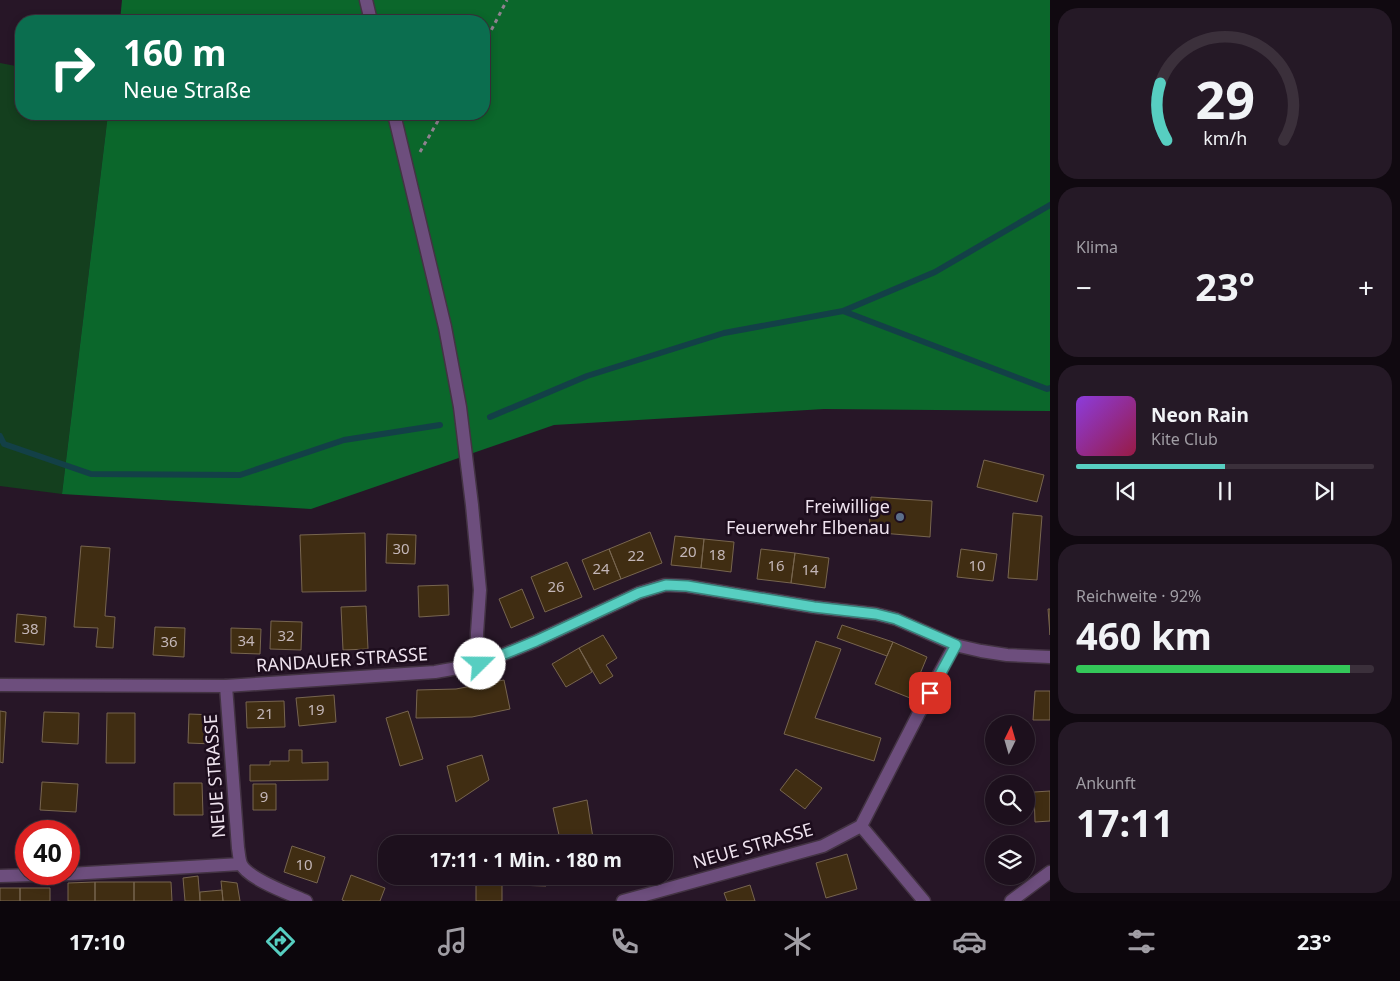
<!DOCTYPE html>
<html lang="de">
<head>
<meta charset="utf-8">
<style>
  :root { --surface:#1d101d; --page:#251926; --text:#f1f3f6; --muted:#a09da4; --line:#3b303b; --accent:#57cec1 }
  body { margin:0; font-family:"Noto Sans",sans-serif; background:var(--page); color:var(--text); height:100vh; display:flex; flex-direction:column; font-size:19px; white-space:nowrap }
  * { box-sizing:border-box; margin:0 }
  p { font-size:16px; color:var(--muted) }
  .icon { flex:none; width:28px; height:28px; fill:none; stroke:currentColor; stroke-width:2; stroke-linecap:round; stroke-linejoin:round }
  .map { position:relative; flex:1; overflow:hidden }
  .details { display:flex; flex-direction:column; gap:8px; padding:8px; background:#100910; width:350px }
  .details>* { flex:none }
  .hud { position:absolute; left:15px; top:15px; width:475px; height:105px; border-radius:20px; box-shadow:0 2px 8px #0003,0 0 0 1px var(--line); background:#0b6e4f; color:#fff; overflow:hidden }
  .needle { width:32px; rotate:5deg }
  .fabs { position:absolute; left:985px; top:715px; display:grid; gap:10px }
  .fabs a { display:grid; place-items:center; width:50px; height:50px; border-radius:50%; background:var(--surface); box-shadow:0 2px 8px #0003,0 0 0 1px var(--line); font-size:25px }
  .speed { position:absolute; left:15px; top:820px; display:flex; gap:10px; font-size:25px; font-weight:700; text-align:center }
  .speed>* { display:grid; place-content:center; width:65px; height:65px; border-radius:50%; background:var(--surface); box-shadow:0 2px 8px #0003,0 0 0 1px var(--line); line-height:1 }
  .speed .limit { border:8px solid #d22; background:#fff; color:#111 }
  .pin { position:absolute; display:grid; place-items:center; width:42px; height:42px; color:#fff; margin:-21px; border-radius:10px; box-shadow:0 2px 8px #0006 }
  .me { position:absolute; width:55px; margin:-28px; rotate:68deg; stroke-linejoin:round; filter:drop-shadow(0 0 4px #0008) }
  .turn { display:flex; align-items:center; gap:18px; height:105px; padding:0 25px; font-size:22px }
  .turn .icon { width:65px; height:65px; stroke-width:2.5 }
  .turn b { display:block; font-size:35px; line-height:42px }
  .big { font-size:38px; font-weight:700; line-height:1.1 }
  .details .card { flex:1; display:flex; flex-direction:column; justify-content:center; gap:8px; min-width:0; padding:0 18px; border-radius:20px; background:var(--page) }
  .details .dial { align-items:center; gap:0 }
  .dial svg { height:130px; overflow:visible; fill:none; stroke:var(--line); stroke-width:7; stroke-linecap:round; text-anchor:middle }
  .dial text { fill:var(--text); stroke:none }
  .song { display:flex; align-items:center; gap:15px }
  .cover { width:60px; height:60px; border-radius:8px; background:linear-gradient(135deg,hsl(270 70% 55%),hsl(340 70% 35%)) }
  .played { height:5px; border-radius:2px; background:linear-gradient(90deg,var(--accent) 50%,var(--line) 50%) }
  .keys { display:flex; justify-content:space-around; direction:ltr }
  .heat { display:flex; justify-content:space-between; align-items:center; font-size:28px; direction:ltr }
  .charge { height:8px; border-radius:4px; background:linear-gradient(90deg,#34c759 92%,var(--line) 0) }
  .trip { position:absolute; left:378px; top:835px; width:295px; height:50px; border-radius:20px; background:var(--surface); box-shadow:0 2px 8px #0003,0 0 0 1px var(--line); font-weight:700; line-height:50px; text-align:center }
  .dock { display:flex; height:80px; justify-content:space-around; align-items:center; background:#0c060c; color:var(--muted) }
  .dock .icon { width:35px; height:35px }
  .dock .current { color:var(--accent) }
  .dock b { font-size:22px; color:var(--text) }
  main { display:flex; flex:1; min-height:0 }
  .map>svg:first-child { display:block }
  .green { fill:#143f1e }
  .forest { fill:#0b672b }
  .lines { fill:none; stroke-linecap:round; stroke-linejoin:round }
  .stream { stroke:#134047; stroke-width:6 }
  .building { fill:#402d12; stroke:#77654f }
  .minor-casing { stroke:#433343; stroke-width:15 }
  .tertiary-casing { stroke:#433343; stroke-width:15 }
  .path { stroke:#908290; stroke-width:3; stroke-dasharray:4 4; stroke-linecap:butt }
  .minor { stroke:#6d4e7d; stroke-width:12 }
  .tertiary { stroke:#6d4e7d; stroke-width:12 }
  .route-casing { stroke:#39867d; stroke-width:12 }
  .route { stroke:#57cec1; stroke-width:9 }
  .service-dot { fill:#5c6f8a; stroke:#1d0d1d; stroke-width:2 }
  .labels { text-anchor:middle; stroke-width:5; stroke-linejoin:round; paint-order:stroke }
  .number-label { font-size:15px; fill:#c3b6b8 }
  .poi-label { font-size:18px; fill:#efe3ef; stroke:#1d0d1d; text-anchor:end }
  .street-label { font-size:18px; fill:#efe3ef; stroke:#1d0d1d }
</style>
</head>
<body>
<main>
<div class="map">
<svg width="1050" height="901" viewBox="0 0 1050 901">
  <rect width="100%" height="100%" fill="#271627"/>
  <path class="green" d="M0,63L21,67V114H108L62,494L0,486Z"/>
  <path class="forest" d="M122,0H1050V411L824,409L554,425L311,509L62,494L108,114H484V21H120Z"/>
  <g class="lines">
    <path class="stream" d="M843,311L935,272L1050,205
      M490,417L587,376L724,333L843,311L1047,389L1050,388
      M0,436L4,444L91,474L240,475L344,440L440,425"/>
  </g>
  <path class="building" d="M45,17L67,21H44Z
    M984,460L1044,475L1037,502L977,487Z
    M871,497L932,501L930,537L869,532Z
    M1013,513L1042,516L1037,580L1008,578Z
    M650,532L662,563L621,579L609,549Z
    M365,533L366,591L302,592L300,535Z
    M387,534L416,535L415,564L386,563Z
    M675,536L704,539L701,568L671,565Z
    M704,539L734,542L731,572L701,568Z
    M81,546L110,548L105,616L115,617L113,648L96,647L98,628L74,627Z
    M609,549L621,579L594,590L582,560Z
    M761,549L795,553L791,583L757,579Z
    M961,549L997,554L993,581L957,577Z
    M795,553L829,558L825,588L791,583Z
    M567,562L582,597L545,612L531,577Z
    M448,585L449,615L419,617L418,586Z
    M522,589L534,618L511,628L499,599Z
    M366,606L368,649L343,650L341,607Z
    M1048,609H1050V635Z
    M17,614L46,617L44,645L15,642Z
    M271,621L302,622L301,650L270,649Z
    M842,625L893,642L887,656L837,638Z
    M155,627L185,628L184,657L153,655Z
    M231,628L261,629L260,654L231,653Z
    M603,635L617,658L606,665L613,676L600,684L579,648Z
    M816,641L841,649L815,718L881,738L874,761L784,734Z
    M893,642L927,657L910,698L875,684Z
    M579,648L592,672L566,687L552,664Z
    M504,680L510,709L472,717L416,718L417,690L456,689Z
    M1035,691H1050V720H1033Z
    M334,695L336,722L299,726L296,698Z
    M284,701L285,727L247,728L246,702Z
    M0,711L6,712L3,763L0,762Z
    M408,711L423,759L400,766L386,718Z
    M44,712L79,713L78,744L42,742Z
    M107,713H135V763H106Z
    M189,714L216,715L214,744L188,743Z
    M289,750H302V763L328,762V780L250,781V765H270V761H289Z
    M482,755L489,780L456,802L447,766Z
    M796,769L822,788L805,809L780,790Z
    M42,782L78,784L76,812L40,810Z
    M174,783H202L203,815H174Z
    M253,784H276V810H253Z
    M1050,791V821L1035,822L1034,792Z
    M587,800L593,838L570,844H561L553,808Z
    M446,835H486V844H446Z
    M599,837L601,844H570L593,838Z
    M292,846L325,857L317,883L284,872Z
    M847,854L857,889L826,898L816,863Z
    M351,875L385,888L380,901H345L342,900Z
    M198,876L200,901H185L183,878Z
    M514,876H546V886L514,885Z
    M577,876H605L579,883Z
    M221,881L237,883L240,901H223Z
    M95,882H134V901H95Z
    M95,882V901H68V883Z
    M134,882H171L172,901H134Z
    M476,884H502V901H476Z
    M750,885L755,901H727L724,893Z
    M0,888H20V901H0Z
    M20,888H50V901H20Z
    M222,890L223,901H200V892Z"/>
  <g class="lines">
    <g class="minor-casing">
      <path id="minor" d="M226,686L238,848C239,853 239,859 241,864C248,879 290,894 306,901
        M861,826L924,901
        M69,874L241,864
        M0,876L66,874
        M623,901L823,846L861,826L938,676L955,645
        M1011,901L1050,872"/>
    </g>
    <g class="tertiary-casing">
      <path id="tertiary" d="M366,0L371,21
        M394,114L445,327L460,407L472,505L480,590L477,633V649L480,664
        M0,685L226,686L435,672L480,664L536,641L639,593L665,585L687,586L814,607L876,614L896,619L955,645L981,651L1007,655L1050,657"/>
    </g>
    <path class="path" d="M484,44L507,0
      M420,152L442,114"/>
    <use href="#minor" class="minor"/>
    <use href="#tertiary" class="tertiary"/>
  </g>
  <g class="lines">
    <g class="route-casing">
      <path id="route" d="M480,664L536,641L639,593L666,585L687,586L814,607L876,614L896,619L956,645L930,693"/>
    </g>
    <use href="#route" class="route"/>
  </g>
  <circle class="service-dot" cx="900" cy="517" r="5"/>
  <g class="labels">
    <g class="number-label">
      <text x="401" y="554">30</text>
      <text x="688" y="557">20</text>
      <text x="717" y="560">18</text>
      <text x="636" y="561">22</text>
      <text x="776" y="571">16</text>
      <text x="977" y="571">10</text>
      <text x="601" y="574">24</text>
      <text x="810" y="575">14</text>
      <text x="556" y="592">26</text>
      <text x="30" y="634">38</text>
      <text x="286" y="641">32</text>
      <text x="246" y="646">34</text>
      <text x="169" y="647">36</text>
      <text x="316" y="715">19</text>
      <text x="265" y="719">21</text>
      <text x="264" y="802">9</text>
      <text x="304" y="870">10</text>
    </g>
    <g class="poi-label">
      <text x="890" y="513">Freiwillige<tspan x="890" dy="21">Feuerwehr Elbenau</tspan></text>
    </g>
    <g class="street-label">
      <text transform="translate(342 660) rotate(-4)" y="6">RANDAUER STRASSE</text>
      <text transform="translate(215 776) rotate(-94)" y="6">NEUE STRASSE</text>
      <text transform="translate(753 846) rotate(-16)" y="6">NEUE STRASSE</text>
    </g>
  </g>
</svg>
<div class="fabs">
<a><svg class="needle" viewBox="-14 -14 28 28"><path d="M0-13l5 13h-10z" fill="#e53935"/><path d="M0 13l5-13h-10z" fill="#a09da4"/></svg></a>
<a><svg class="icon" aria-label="search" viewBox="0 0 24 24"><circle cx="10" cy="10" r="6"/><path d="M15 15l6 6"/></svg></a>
<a><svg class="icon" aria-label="layers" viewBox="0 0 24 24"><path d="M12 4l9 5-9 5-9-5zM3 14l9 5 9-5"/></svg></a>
</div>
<div class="speed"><div class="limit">40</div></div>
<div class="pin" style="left:930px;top:693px;background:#d93025"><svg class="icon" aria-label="arrive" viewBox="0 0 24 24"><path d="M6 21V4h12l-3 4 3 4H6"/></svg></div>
<svg class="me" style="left:480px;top:664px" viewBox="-20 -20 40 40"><circle r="19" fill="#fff"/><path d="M0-13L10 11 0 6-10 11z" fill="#57cec1"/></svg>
<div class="trip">17:11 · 1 Min. · 180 m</div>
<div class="hud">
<div class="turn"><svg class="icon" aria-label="right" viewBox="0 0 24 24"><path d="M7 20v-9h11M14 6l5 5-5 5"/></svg><div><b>160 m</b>Neue Straße</div></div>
</div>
</div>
<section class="details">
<div class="card dial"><svg viewBox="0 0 100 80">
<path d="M14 69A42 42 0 1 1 86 69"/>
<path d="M14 69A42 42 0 0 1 10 34" stroke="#57cec1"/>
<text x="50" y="56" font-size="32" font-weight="700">29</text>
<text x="50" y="72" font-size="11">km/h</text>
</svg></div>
<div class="card"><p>Klima</p>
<div class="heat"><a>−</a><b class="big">23°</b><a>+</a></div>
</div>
<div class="card">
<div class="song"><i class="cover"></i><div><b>Neon Rain</b><p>Kite Club</p></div></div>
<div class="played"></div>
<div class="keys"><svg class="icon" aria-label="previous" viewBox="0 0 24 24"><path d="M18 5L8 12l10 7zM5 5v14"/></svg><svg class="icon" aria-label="pause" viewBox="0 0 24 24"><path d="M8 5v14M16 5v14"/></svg><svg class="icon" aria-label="next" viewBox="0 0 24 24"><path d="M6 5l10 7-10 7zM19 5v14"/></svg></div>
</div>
<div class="card"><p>Reichweite · 92%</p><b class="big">460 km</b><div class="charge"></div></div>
<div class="card"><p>Ankunft</p><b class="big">17:11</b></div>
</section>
</main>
<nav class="dock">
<b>17:10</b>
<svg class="icon current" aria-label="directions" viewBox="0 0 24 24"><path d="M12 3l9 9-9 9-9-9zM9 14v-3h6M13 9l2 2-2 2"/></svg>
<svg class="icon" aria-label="music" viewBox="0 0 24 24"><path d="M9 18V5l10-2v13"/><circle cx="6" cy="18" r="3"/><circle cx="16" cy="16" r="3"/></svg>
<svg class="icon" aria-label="phone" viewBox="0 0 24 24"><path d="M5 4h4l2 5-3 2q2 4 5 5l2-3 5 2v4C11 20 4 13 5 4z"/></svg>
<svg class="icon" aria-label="climate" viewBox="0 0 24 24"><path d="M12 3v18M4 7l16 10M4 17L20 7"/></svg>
<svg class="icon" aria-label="car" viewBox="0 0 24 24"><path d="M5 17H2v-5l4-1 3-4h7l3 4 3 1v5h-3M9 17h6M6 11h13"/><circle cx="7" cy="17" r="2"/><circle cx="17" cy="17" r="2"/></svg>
<svg class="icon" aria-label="filters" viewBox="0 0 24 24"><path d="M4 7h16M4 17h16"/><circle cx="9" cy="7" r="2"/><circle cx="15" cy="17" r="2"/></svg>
<b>23°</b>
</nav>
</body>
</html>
